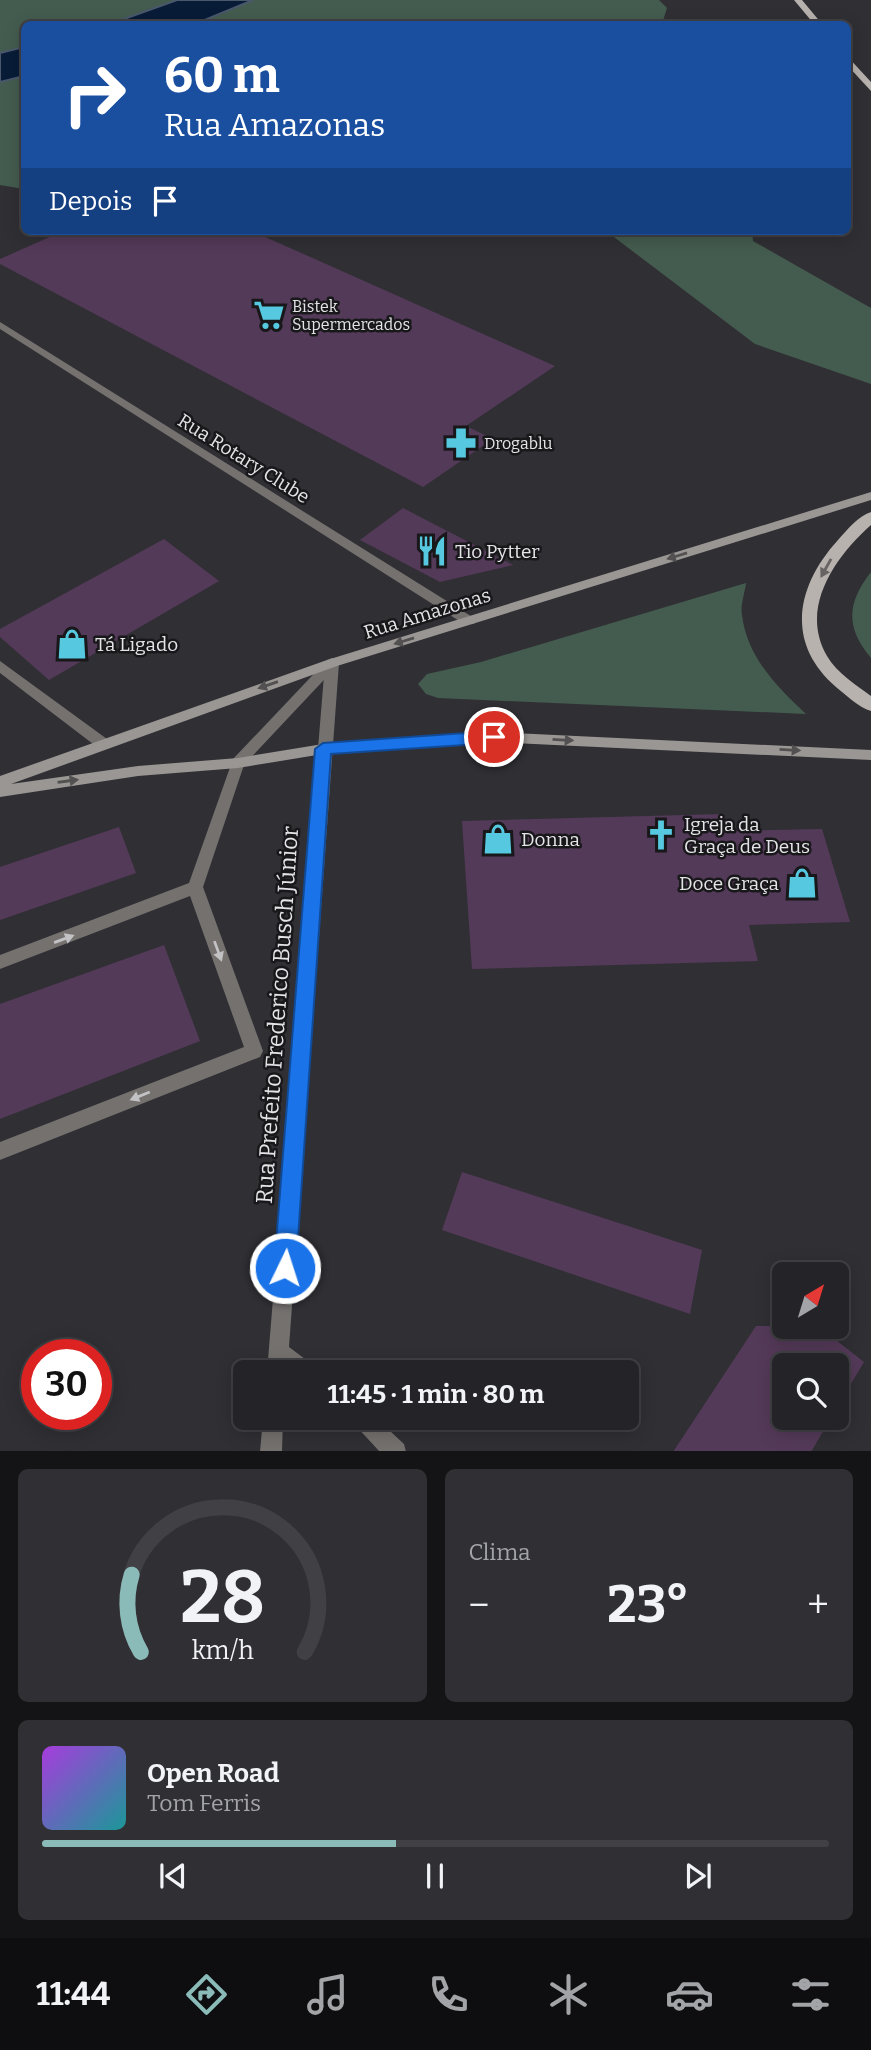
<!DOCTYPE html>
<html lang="pt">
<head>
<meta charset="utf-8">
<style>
  :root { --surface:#242327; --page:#302f33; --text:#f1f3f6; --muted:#a3a4a7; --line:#414044; --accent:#8bbbb9 }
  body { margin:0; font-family:Bitter,serif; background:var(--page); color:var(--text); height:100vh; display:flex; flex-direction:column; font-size:26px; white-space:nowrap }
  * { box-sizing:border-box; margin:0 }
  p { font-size:23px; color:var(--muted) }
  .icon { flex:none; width:38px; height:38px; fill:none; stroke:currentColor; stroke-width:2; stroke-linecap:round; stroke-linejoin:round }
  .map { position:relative; height:1451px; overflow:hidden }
  .details { display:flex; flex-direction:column; gap:18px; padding:18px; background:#141315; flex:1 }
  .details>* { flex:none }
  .banner { position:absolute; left:21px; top:21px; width:830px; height:214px; border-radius:10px; box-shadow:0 4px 18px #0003,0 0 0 2px var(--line); background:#1a4fa0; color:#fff; overflow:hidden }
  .needle { width:46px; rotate:38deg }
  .buttons { position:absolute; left:772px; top:1262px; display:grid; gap:14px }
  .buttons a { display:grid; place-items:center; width:77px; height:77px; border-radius:10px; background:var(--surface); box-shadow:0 4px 18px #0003,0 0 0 2px var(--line); font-size:35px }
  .speed { position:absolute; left:21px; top:1339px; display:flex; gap:14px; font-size:35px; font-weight:700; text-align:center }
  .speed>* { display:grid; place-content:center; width:91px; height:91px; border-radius:50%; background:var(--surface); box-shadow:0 4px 18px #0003,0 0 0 2px var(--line); line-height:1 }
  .speed .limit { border:10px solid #d22; background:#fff; color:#111 }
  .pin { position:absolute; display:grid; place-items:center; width:60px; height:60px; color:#fff; margin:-30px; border:4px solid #fff; border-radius:50%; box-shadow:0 2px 7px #0007 }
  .me { position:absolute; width:77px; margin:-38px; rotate:4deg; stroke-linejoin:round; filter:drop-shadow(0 0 5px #0008) }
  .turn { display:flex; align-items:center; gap:24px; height:147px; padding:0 28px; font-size:32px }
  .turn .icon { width:91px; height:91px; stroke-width:2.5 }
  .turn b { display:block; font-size:49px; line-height:60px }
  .then { display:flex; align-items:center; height:66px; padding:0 28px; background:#0003; gap:14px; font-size:26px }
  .big { font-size:52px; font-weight:700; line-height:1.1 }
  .details .tile { flex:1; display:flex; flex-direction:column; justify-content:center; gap:10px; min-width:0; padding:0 24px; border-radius:10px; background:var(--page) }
  .details .dial { align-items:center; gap:0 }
  .dial svg { height:182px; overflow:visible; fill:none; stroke:var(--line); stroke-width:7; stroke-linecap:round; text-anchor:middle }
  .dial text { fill:var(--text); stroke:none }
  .song { display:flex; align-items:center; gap:21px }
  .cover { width:84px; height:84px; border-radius:10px; background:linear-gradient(135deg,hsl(280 70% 55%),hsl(180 70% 35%)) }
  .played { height:7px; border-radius:4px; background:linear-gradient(90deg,var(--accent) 45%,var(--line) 45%) }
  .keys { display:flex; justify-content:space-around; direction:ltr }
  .heat { display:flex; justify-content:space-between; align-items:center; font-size:38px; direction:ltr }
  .details .tiles { flex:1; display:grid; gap:18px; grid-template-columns:1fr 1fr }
  .tile:last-child { grid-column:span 2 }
  .trip { position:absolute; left:233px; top:1360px; width:406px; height:70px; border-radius:10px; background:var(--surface); box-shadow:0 4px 18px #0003,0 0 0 2px var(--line); font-weight:700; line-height:70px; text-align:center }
  .tab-bar { display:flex; height:112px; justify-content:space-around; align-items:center; background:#0e0e10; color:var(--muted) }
  .tab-bar .icon { width:49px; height:49px }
  .tab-bar .on { color:var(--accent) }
  .tab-bar b { font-size:32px; color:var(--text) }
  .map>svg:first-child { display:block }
  .green { fill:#445c4f }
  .water { fill:#081c38; stroke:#4a586c; stroke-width:2 }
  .building { fill:#543a59 }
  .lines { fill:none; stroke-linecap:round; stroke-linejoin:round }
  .service { fill:#74716f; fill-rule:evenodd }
  .minor { fill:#74716f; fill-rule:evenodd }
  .secondary { fill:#9a9693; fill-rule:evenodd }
  .primary { fill:#b8b2ae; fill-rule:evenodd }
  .oneway { fill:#525050 }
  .oneway2 { fill:#686464 }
  .oneway3 { fill:#c2c1c3 }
  .route { fill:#1a73e8; stroke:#114b97; stroke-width:2 }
  .labels { text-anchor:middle; stroke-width:5; stroke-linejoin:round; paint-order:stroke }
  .far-poi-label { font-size:16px; fill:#e4e3e7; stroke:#18171a; text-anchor:start }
  .street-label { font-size:19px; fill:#e4e3e7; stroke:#18171a }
  .poi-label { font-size:19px; fill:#e4e3e7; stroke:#18171a; text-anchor:start }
  .near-street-label { font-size:23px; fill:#e4e3e7; stroke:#18171a }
</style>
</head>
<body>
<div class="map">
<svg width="871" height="1452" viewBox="0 0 871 1452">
  <rect width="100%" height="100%" fill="#302f34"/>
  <path class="green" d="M0,0H177L110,24H24V47L0,53Z
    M253,0H659L667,8L662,24H195Z
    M24,76V189L0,185V82Z
    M606,231H752L753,241L871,308V384L755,344Z
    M871,572V658C845,627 847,603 871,572Z
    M746,583C745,593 740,605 742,615C747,657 777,687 806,714L438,698L426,694L418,684L427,674L481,662Z"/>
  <path class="water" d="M177,0H253L195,24H110Z
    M24,47V76L0,82V53Z"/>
  <path class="building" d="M63,231H252L555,366L466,426L493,439L423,487L0,264V259Z
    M403,508L513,565L440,582L360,540Z
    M164,539L219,581L49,680L0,637V629Z
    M722,814L726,831L822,829L850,922L749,925L758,961L472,969L462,821Z
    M119,827L136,873L0,920V867Z
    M164,945L200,1041L0,1119V1004Z
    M462,1172L702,1250L690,1314L442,1230Z
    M756,1326H818L864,1362L836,1409V1365H784V1418H831L811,1452H673Z"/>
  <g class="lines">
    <path class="service" d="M332,658L337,660L339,663L337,666L244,765L203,887L263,1051L260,1057L0,1160V1142L244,1047L190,896L0,969V955L189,883L233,759L327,660Z"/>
    <path class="minor" d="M0,322L474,618L475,621L474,624H464L0,329Z
      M332,658L339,663L289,1347L313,1365L316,1372H267L325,663Z
      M0,661L107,739L109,743L107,747H97L0,673Z
      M263,1418H283L282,1452H260Z
      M352,1418H376L404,1444L406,1452H380L355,1425Z"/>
    <path class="secondary" d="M871,492V500L337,666L11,784L138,766L238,758L323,744L494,732L871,750V760L494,742L323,754L238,768L138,776L0,797V776L327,660Z"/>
    <path class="primary" d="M794,0H802L822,24H814Z
      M847,56L871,82V91L847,65Z
      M871,512V525C835,557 799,608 827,656C837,673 856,685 871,696V711C858,707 846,695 836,687C785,643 796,586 838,540C847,530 858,516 871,512Z"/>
  </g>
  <defs><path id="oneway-solid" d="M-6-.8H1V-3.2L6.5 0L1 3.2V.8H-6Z" transform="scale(1.75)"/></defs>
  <g class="oneway">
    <use href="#oneway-solid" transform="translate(677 556) rotate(163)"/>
    <use href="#oneway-solid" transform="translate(404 641) rotate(163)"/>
    <use href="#oneway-solid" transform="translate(268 685) rotate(161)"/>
    <use href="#oneway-solid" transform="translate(563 740) rotate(3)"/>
    <use href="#oneway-solid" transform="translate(790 750) rotate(3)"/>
    <use href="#oneway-solid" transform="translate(68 781) rotate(-8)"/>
  </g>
  <use class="oneway2" href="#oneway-solid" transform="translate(826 568) rotate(119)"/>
  <g class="oneway3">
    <use href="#oneway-solid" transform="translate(64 939) rotate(-20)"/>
    <use href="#oneway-solid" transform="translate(218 951) rotate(70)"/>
    <use href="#oneway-solid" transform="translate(140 1096) rotate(158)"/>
  </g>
  <path class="route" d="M494,731L502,737L494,743L331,754L296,1268L293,1276L285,1279L277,1276L274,1268L315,749L323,743Z"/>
  <defs>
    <g id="supermarket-bare" transform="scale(2.415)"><path d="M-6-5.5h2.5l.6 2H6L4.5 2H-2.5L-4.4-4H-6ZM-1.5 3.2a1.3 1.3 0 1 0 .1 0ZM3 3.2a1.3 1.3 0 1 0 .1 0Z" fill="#56c9e0" stroke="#18171a" stroke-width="2.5" paint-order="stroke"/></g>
    <g id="pharmacy-bare" transform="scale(2.415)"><path d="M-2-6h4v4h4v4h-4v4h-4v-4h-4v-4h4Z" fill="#56c9e0" stroke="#18171a" stroke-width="2.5" paint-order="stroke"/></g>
    <g id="restaurant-bare" transform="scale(2.415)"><path d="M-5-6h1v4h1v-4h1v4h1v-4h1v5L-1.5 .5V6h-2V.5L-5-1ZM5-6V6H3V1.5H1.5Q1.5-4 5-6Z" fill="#56c9e0" stroke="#18171a" stroke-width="2.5" paint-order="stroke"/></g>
    <g id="shop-bare" transform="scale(2.415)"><path d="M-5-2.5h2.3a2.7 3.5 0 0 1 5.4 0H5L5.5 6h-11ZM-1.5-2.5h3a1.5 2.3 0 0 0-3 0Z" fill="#56c9e0" stroke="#18171a" stroke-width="2.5" paint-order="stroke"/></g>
    <g id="church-bare" transform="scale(2.415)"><path d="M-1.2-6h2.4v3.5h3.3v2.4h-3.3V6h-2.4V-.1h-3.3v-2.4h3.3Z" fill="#56c9e0" stroke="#18171a" stroke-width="2.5" paint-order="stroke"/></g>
  </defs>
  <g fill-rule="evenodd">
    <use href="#supermarket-bare" x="269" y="315"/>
    <use href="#pharmacy-bare" x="461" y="443"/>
    <use href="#restaurant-bare" x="432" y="551"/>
    <use href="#shop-bare" x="72" y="644"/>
    <use href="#church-bare" x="661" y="835"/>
    <use href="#shop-bare" x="498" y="839"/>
    <use href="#shop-bare" x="802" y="883"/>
  </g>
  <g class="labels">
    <g class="far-poi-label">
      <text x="292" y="312">Bistek<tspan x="292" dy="18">Supermercados</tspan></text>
      <text x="484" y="449">Drogablu</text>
    </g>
    <g class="street-label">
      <text transform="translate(244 458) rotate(32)" y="7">Rua Rotary Clube</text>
      <text transform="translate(427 613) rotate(-17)" y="7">Rua Amazonas</text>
    </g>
    <g class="poi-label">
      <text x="455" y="558">Tio Pytter</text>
      <text x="95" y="651">Tá Ligado</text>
      <text x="684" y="831">Igreja da<tspan x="684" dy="22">Graça de Deus</tspan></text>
      <text x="521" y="846">Donna</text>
      <text x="779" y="890" text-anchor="end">Doce Graça</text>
    </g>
    <g class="near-street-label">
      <text transform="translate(277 1015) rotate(-86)" y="8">Rua Prefeito Frederico Busch Júnior</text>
    </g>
  </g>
</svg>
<div class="buttons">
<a><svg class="needle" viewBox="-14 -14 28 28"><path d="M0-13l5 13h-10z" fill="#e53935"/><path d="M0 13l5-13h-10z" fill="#a3a4a7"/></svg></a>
<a><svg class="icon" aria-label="search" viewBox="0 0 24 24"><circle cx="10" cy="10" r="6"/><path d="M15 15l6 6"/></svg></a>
</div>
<div class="speed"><div class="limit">30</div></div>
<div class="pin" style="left:494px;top:737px;background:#d93025"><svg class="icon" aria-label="arrive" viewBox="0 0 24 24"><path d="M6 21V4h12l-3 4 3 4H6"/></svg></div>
<svg class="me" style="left:285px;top:1268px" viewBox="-20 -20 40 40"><circle r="17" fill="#1a73e8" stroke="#fff" stroke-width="3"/><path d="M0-11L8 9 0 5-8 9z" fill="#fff"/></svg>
<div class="trip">11:45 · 1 min · 80 m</div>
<div class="banner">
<div class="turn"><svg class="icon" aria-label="right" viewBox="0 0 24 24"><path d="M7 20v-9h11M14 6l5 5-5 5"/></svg><div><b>60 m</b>Rua Amazonas</div></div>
<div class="then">Depois<svg class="icon" aria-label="arrive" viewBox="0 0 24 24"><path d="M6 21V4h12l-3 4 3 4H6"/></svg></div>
</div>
</div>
<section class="details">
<div class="tiles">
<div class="tile dial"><svg viewBox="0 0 100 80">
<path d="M14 69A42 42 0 1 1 86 69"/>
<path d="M14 69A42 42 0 0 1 10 35" stroke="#8bbbb9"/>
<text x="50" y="56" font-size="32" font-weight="700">28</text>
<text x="50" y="72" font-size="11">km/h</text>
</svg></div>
<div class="tile"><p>Clima</p>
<div class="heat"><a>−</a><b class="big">23°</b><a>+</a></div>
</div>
<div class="tile">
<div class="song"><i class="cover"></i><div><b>Open Road</b><p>Tom Ferris</p></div></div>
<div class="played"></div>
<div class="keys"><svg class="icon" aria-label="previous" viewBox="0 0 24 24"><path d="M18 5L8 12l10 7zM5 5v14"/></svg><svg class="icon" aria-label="pause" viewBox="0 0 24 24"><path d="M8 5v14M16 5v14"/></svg><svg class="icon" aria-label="next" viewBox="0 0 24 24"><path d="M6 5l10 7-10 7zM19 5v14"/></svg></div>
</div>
</div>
</section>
<nav class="tab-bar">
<b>11:44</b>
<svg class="icon on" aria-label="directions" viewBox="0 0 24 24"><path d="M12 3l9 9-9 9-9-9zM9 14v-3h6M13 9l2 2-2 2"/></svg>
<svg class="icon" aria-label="music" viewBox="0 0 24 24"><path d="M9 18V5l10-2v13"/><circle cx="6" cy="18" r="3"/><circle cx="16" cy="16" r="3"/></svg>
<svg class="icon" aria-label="phone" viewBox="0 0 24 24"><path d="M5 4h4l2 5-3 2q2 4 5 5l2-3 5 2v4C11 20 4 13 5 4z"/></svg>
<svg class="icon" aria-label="climate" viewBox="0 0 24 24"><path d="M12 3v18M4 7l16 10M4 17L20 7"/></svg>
<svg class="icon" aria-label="car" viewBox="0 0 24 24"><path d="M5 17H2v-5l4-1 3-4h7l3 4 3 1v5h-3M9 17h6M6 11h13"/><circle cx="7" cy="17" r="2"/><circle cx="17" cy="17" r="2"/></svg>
<svg class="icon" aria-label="filters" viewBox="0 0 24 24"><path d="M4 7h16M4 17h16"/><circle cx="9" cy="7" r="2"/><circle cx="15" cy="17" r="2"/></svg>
</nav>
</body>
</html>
